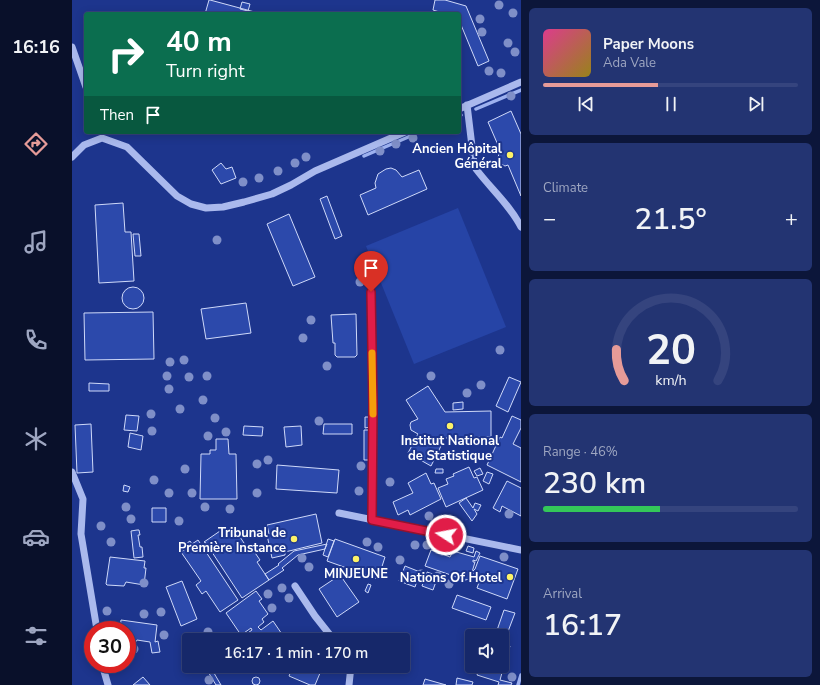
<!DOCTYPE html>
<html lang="en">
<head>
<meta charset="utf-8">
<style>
  :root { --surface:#16286a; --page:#233472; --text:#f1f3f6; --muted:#9ea6c1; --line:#35447e; --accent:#e69b98 }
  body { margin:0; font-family:"Nunito Sans",sans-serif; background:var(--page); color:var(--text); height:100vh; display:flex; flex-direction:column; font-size:15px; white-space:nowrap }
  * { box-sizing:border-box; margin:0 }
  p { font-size:13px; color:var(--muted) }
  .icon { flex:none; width:22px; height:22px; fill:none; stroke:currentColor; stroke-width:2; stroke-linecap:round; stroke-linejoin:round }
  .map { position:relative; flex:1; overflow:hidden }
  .drawer { display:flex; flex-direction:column; gap:8px; padding:8px; background:#0c163a; width:299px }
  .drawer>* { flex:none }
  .hud { position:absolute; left:12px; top:12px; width:377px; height:122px; border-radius:4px; box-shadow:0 2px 10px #0003,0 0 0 1px var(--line); background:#0b6e4f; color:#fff; overflow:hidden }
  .controls { position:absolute; left:393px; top:629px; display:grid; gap:8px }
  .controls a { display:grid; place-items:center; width:44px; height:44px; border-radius:4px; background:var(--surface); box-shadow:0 2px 10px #0003,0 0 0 1px var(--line); font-size:20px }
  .speed { position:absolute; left:12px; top:621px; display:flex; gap:8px; font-size:20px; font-weight:700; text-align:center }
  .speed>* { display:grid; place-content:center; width:52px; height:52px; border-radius:50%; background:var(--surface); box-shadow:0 2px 10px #0003,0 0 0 1px var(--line); line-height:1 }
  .speed .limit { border:6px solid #d22; background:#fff; color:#111 }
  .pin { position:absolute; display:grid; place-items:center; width:34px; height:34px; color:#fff; margin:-41px -17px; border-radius:50% 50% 50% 0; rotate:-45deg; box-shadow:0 0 4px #0007 }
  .pin .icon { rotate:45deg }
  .me { position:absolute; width:44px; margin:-22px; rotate:281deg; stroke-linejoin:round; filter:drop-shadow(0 0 3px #0008) }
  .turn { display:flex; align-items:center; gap:14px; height:84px; padding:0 16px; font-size:18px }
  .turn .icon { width:52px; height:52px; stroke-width:2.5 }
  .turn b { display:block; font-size:28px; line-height:34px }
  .then { display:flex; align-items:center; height:38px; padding:0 16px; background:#0003; gap:8px; font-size:15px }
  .big { font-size:30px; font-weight:600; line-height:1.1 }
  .drawer .widget { flex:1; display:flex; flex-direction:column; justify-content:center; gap:6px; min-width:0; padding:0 14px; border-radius:6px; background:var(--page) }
  .drawer .dial { align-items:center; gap:0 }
  .dial svg { height:104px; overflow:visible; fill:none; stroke:var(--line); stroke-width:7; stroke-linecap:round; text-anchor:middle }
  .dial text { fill:var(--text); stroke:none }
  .song { display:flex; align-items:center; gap:12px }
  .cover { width:48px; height:48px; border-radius:6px; background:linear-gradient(135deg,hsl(330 70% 55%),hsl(50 70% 35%)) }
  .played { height:4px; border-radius:2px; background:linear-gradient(90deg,var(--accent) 45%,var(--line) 45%) }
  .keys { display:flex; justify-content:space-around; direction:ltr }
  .heat { display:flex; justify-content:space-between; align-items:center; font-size:22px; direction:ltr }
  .charge { height:6px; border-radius:3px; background:linear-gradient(90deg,#34c759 46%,var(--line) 0) }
  .trip { position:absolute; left:110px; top:633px; width:228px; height:40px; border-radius:4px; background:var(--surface); box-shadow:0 2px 10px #0003,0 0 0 1px var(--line); font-weight:600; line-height:40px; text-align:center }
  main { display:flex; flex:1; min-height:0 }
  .tabs { display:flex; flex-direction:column; width:72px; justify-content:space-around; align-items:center; background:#09102a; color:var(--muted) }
  .tabs .icon { width:28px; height:28px }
  .tabs .active { color:var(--accent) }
  .tabs b { font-size:18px; color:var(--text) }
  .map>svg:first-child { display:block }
  .green { fill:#2644a6 }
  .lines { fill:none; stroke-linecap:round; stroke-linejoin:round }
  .stream { stroke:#9db1ef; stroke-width:3.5 }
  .building { fill:#2c49ab; stroke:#cfd9f9 }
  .minor { stroke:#aab9ed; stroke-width:7 }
  .tree { fill:#7f8fc8 }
  .route-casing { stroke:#92132f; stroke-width:10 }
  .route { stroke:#e11d48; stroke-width:7 }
  .slow { stroke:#f59e0b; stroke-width:7 }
  .poi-dot { fill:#fdf268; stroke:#1d358d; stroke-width:1.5 }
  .labels { text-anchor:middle; stroke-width:4; stroke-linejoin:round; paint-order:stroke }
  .poi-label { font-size:13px; font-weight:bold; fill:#fff; stroke:#1d358d; text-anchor:end }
</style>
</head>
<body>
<main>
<nav class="tabs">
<b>16:16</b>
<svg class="icon active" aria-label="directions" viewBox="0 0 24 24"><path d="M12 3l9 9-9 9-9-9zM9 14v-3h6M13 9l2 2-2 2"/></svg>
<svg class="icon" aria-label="music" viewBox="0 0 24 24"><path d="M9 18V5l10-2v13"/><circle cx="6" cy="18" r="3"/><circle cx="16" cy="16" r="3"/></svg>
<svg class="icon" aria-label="phone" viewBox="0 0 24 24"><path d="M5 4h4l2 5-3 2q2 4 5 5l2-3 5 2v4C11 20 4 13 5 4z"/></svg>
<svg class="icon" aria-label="climate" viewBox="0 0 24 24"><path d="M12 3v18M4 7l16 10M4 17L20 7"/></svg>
<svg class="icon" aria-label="car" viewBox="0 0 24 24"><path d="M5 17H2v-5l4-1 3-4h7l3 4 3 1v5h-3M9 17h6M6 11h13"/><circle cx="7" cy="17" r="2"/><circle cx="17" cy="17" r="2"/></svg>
<svg class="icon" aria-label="filters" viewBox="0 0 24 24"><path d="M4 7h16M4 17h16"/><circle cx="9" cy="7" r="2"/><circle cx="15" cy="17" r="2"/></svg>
</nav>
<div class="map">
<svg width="449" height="685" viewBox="0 0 449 685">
  <rect width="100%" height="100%" fill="#1d358d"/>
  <path class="green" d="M386,208L434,327L342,364L294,246Z"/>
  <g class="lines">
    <path class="stream" d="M404,109L449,90
      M387,116L389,115
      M292,156L348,132
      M446,685L449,675"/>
  </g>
  <path class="building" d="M137,0H138L190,14H133Z
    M363,0H373L394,6L417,61L406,66L387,20V14H374L361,10Z
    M170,2L178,4L176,11L168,9Z
    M439,111L449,134V196L436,165L433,166L429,164L426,158L427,153L429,152L416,122Z
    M149,163L154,169L160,167L164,178L149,184L140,170Z
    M319,168L324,170L330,177L347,170L355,189L296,215L288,195L304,188L303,183L306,174L314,169Z
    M255,196L270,236L263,239L248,199Z
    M51,203L53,232H59L62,281L27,283L23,205Z
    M217,214L243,277L221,286L195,224Z
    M61,234H67L69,256H63Z
    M50 298a11 11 0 1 1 22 0a11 11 0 1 1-22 0Z
    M174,303L179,333L134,339L129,309Z
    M81,312L82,359L13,360L12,313Z
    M284,314L285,355L283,357H265L263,355V343H261L259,315Z
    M437,377L449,382L436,412L424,406Z
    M17,383L37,384V391H17Z
    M356,386L373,412L419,411V437L373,438L359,466L336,453L346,434L339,430L338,425L339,422L346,419L334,400Z
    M391,402V409L381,410V403Z
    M54,415L67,416L65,431L52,430Z
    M440,416L449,420V428L441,444L449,448V482L415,465L428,437L430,438Z
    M293,417H298V427L293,428Z
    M19,424L21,472L5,473L3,425Z
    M252,424H280V434H251Z
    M172,426L191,427L190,436L171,435Z
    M229,426L230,445L214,447L212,427Z
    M292,430H298V460H292Z
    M58,433L71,436L69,450L56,447Z
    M144,439H156L157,454H164L165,499H128L129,454H138V450H144Z
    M205,465L267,470L265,493L204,489Z
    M397,467L402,478L405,477L411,490L374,507L366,488L376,484L374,479L382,476L381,474Z
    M408,468L411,474L405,476L402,471Z
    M364,469H371V473H363Z
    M415,472L421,474L417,484L411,481Z
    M354,473L359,484L362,483L369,499L338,515L336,510L326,515L321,502L341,493L336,483Z
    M435,481L449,488V516L430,506L428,512L421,508Z
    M52,485L58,487L56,492L51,491Z
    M394,498L401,508L403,503L409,505L406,511L402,509L405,514L400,521L387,503Z
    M80,508H94V522H80Z
    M244,514L250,543L213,552V555L200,558L195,535L197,534L195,525Z
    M162,528L176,549L179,547L188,560L185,562L197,580L170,598L134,543L132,542L148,531L151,535Z
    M65,530H67L68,535H66L68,547H70L71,557L62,558L59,531Z
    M256,539L262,541L256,557L251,555Z
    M263,539L313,557L306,579L255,561Z
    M126,540L166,600L148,612L134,591L130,594L124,585L129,581L109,552L115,548L112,545L118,541L120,544Z
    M255,544L253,549L226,555L210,568L212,570L197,580L193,574L207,565L206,564L222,551Z
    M396,546L402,548L401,553L394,551Z
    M359,550L378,557L381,551L402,557L404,551L408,553L404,561L401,560V562H403L398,579L393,580L353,566Z
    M408,556L446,569L435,599L405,588L409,577L403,574L402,575L400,572L403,569Z
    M38,557L73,561L72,568H74L72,585L54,582L52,586L35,585L34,584Z
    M333,566L348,572L343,587L327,581Z
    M355,572L366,576L361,590L350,586Z
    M268,575L287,602L265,617L247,589Z
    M110,581L125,619L109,626L94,587Z
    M296,584L299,585L296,593L293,591Z
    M184,591L190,599L187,601L196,614L190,619L192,622L186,627L189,630L201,621L214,640H166L180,630L179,628L169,635L154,613Z
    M385,595L419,607L414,620L380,608Z
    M432,610L443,613L432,642L430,641V636H423Z
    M49,620L85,625L83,642L86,641L88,652L80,653L78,642L65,640L63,643H55V630H48Z
    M430,644L438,646L434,659L430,658V659Z
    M221,666H251L243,685H238L217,676Z
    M408,666H428V667L431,669L428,680L440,683L439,685H426L427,682L405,675Z
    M139,668L149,685H144L135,670Z
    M180 681a4 4 0 1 1 8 0a4 4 0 1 1-8 0Z
    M71,677L78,685H61Z
    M385,678L401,682L400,685H384Z
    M353,679L374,685H351Z"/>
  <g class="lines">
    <path class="minor" d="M0,47L14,87
      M395,105L402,163L404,169C419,189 438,205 449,227
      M387,109L449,82
      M30,138L55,147L105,196L119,204L134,208L151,207L172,202L200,194L219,185L243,171L333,132
      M0,157L12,145L30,138
      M299,292L301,405L300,520
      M0,472L11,499L9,534L25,630
      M267,513L449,550
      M223,586L243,616L262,640
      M30,664L36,685
      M277,685L279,666"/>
  </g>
  <g class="tree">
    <circle cx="427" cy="5" r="4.5"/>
    <circle cx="441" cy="13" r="4.5"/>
    <circle cx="408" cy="19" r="4.5"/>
    <circle cx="410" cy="32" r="4.5"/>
    <circle cx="436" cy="43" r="4.5"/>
    <circle cx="443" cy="52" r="4.5"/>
    <circle cx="417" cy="71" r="4.5"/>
    <circle cx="429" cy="73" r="4.5"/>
    <circle cx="439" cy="96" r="4.5"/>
    <circle cx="341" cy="138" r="4.5"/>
    <circle cx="324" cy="144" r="4.5"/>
    <circle cx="308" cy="151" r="4.5"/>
    <circle cx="234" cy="157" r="4.5"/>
    <circle cx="223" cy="163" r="4.5"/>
    <circle cx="206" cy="171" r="4.5"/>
    <circle cx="187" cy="178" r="4.5"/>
    <circle cx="171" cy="182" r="4.5"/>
    <circle cx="145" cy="240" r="4.5"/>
    <circle cx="288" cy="282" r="4.5"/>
    <circle cx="239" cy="320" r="4.5"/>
    <circle cx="231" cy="338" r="4.5"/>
    <circle cx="428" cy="350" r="4.5"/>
    <circle cx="112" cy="360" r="4.5"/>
    <circle cx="98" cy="362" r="4.5"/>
    <circle cx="255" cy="366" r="4.5"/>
    <circle cx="95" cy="376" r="4.5"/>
    <circle cx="135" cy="376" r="4.5"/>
    <circle cx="359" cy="376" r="4.5"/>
    <circle cx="117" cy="377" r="4.5"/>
    <circle cx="409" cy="385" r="4.5"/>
    <circle cx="97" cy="389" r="4.5"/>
    <circle cx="395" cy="393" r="4.5"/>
    <circle cx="131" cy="400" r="4.5"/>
    <circle cx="108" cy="409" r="4.5"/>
    <circle cx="79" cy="414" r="4.5"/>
    <circle cx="143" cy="418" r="4.5"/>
    <circle cx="247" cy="421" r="4.5"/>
    <circle cx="80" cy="431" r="4.5"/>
    <circle cx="154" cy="432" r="4.5"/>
    <circle cx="136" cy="436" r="4.5"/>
    <circle cx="196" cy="460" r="4.5"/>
    <circle cx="185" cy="464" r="4.5"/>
    <circle cx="289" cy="466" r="4.5"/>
    <circle cx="113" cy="469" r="4.5"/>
    <circle cx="82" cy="480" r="4.5"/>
    <circle cx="318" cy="482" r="4.5"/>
    <circle cx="287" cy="491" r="4.5"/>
    <circle cx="97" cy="493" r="4.5"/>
    <circle cx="120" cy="493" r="4.5"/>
    <circle cx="185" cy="493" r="4.5"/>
    <circle cx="54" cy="507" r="4.5"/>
    <circle cx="133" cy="507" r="4.5"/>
    <circle cx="158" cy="509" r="4.5"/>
    <circle cx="437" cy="514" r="4.5"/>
    <circle cx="357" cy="516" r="4.5"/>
    <circle cx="59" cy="519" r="4.5"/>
    <circle cx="107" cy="521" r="4.5"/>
    <circle cx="29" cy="526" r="4.5"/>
    <circle cx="39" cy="542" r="4.5"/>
    <circle cx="295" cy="542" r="4.5"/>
    <circle cx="343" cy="545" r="4.5"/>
    <circle cx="355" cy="545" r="4.5"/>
    <circle cx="306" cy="547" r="4.5"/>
    <circle cx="432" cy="557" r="4.5"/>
    <circle cx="230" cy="558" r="4.5"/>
    <circle cx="328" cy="560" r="4.5"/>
    <circle cx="237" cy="567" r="4.5"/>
    <circle cx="349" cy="574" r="4.5"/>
    <circle cx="366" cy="576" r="4.5"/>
    <circle cx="72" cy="583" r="4.5"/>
    <circle cx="377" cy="584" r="4.5"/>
    <circle cx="210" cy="588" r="4.5"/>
    <circle cx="196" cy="594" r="4.5"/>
    <circle cx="217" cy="598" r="4.5"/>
    <circle cx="200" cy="608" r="4.5"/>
    <circle cx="35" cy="611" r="4.5"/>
    <circle cx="89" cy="612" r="4.5"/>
    <circle cx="72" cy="614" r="4.5"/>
    <circle cx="136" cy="632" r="4.5"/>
    <circle cx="92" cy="635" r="4.5"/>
    <circle cx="62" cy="649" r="4.5"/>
    <circle cx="440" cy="677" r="4.5"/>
    <circle cx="137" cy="680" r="4.5"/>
  </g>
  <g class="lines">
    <g class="route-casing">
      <path id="route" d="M299,292L301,405L300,520L374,535"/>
    </g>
    <use href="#route" class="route"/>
    <path class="slow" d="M300,353L301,414"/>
  </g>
  <g class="poi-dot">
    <circle cx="438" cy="155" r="4"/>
    <circle cx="378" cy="426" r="4"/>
    <circle cx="222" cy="539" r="4"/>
    <circle cx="284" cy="559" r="4"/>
    <circle cx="438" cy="577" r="4"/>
  </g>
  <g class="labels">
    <g class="poi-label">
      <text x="430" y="153">Ancien Hôpital<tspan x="430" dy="15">Général</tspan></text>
      <text x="378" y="445" text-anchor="middle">Institut National<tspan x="378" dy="15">de Statistique</tspan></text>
      <text x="214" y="537">Tribunal de<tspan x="214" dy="15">Première Instance</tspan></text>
      <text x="284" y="578" text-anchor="middle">MINJEUNE</text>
      <text x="430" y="582">Nations Of Hotel</text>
    </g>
  </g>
</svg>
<div class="controls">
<a><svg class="icon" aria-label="sound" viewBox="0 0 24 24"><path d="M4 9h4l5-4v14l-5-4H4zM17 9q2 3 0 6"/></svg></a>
</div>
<div class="speed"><div class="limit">30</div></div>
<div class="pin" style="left:299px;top:292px;background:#d93025"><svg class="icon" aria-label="arrive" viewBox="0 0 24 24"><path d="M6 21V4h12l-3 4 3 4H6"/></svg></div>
<svg class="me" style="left:374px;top:535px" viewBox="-20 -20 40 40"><circle r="17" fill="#e11d48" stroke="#fff" stroke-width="3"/><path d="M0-11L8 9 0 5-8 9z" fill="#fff"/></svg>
<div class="trip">16:17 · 1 min · 170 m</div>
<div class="hud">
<div class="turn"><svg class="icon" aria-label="right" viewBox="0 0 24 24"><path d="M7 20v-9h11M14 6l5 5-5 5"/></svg><div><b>40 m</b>Turn right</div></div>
<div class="then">Then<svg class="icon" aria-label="arrive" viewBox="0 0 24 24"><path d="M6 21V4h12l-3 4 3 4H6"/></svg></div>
</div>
</div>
<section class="drawer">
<div class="widget">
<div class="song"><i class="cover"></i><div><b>Paper Moons</b><p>Ada Vale</p></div></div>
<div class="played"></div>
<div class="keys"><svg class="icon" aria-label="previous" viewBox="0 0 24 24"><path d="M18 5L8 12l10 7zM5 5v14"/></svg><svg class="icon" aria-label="pause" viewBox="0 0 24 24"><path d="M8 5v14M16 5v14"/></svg><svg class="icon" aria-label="next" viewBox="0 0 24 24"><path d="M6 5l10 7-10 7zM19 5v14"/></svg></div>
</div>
<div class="widget"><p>Climate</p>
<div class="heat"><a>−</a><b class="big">21.5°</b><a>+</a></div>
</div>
<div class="widget dial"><svg viewBox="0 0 100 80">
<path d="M14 69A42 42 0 1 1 86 69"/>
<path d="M14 69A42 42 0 0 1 8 45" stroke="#e69b98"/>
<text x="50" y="56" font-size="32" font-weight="700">20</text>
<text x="50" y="72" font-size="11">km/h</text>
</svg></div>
<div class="widget"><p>Range · 46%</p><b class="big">230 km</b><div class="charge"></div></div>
<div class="widget"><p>Arrival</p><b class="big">16:17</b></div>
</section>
</main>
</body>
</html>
